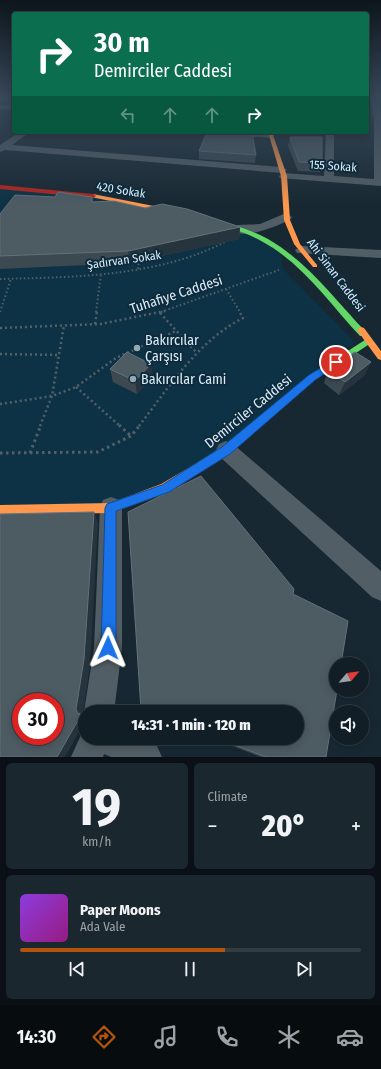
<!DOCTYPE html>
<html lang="en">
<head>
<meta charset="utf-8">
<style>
  :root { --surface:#121e26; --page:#1b272e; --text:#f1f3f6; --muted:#9ca2a7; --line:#313c43; --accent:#b45309 }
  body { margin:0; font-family:"Fira Sans Condensed",sans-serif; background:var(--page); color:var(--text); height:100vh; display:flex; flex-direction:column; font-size:15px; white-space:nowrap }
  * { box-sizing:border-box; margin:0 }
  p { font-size:13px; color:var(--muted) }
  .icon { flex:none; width:22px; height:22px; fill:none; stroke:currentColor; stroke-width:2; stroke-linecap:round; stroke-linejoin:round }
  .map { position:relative; height:757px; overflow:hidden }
  .drawer { display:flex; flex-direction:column; gap:6px; padding:6px; background:#0a1015; flex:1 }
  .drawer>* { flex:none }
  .top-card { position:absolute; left:12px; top:12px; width:357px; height:122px; border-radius:4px; box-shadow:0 2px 10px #0003,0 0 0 1px var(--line); background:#0b6e4f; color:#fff; overflow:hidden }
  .needle { width:26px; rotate:61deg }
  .controls { position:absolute; left:329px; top:657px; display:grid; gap:8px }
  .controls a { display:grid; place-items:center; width:40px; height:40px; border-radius:50%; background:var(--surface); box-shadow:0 2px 10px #0003,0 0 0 1px var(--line); font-size:20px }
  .speed { position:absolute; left:12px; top:693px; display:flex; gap:8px; font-size:20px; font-weight:700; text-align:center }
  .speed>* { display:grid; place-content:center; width:52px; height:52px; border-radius:50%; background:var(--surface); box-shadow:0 2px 10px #0003,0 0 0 1px var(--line); line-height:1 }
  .speed .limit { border:6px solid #d22; background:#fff; color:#111 }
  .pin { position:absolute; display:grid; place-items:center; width:34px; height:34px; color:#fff; margin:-17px; border:2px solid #fff; border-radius:50%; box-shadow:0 1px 4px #0007 }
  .me { position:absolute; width:44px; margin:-22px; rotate:1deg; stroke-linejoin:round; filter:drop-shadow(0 0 3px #0008) }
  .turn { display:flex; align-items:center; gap:14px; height:84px; padding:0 16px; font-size:18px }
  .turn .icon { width:52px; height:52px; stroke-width:2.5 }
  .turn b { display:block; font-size:28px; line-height:34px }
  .lanes { display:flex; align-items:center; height:38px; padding:0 16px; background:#0003; justify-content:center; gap:20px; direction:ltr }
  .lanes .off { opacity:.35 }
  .big { font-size:30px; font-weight:800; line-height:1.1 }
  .drawer .tile { flex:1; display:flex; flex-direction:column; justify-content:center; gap:6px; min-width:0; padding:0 14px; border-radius:6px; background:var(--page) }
  .drawer .dial { align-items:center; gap:0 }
  .dial b { font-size:52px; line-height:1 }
  .song { display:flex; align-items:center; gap:12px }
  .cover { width:48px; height:48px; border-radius:6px; background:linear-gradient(135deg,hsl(270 70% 55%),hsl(310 70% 35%)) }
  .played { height:4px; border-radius:2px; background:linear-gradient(90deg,var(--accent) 60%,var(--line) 60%) }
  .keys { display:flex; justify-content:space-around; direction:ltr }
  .heat { display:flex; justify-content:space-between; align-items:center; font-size:22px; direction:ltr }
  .drawer .tiles { flex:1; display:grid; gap:6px; grid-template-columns:1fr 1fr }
  .tile:last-child { grid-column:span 2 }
  .trip { position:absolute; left:78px; top:705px; width:226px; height:40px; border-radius:20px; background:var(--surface); box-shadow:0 2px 10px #0003,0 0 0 1px var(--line); font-weight:800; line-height:40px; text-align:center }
  .dock { display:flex; height:64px; justify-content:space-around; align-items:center; background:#070c0f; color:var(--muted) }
  .dock .icon { width:28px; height:28px }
  .dock .selected { color:var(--accent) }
  .dock b { font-size:18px; color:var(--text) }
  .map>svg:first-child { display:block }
  .built { fill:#0e3245 }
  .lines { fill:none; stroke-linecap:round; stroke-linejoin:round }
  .path-far2 { stroke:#546068; stroke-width:2; stroke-dasharray:1.5 2.5; stroke-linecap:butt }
  .path-far1 { stroke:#546068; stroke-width:2.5; stroke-dasharray:2 3; stroke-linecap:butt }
  .path { stroke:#546068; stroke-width:3; stroke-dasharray:2.5 3.5; stroke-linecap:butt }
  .street { fill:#525e65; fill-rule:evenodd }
  .fast { fill:#63d668; fill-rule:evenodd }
  .slow { fill:#ff974d; fill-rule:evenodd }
  .jam { fill:#b3261e; fill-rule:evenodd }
  .wall { fill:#3c4951 }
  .shaded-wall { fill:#26353d }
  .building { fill:#4d5b63; stroke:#63717a; fill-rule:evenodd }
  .route { fill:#1a73e8; stroke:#114b97 }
  .poi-dot { fill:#96a7b1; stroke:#0d2b3c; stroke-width:1.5 }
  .labels { text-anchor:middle; stroke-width:4; stroke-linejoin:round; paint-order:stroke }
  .far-street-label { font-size:12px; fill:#daebf6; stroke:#0d2b3c }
  .street-label { font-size:14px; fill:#daebf6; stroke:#0d2b3c }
  .poi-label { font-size:14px; fill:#daebf6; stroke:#0d2b3c; text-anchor:start }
</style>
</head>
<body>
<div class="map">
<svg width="381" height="757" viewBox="0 0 381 757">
  <rect width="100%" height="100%" fill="#182832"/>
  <path class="built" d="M0,187L113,200L259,236L281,255L283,269L355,342L226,450L111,508L0,510Z"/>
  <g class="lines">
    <path class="path-far2" d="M138,269L139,259
      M0,279C76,277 158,277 227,241
      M226,289L240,312
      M0,312L11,279
      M96,312L101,274
      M161,312L279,270"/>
    <path class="path-far1" d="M160,313L196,352
      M95,324L97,311
      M0,328L101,324L165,311
      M0,354L60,355
      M76,387L120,426
      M0,404L52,396L76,387L116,358L176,331
      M40,426L52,396L64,325
      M139,426C169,387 198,341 243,318L239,311"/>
    <path class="path" d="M119,425L131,436
      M0,453L98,452L131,436L140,425
      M30,453L41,425"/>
    <path class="street" d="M371,99H379L381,113V186L280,178L279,176L284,173L324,176L326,132H334V176L374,179V120Z
      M0,105H14V109H0Z
      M20,132H30L12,145L282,167L287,170L282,173L5,150L0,152V145Z
      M223,132L274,133L275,135L271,138L227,135Z
      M286,213L292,217L290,220C279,225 241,242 232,229L238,225L260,224Z
      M302,246L381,250V258L297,253L295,250Z
      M226,441L233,444L381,571V601L372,597L219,456L216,450L219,444Z
      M111,497L119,500L122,508V648L114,712H85V715L84,712L94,648L100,508L103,500Z
      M85,726V738H141L157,746L162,757H111L104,754L103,757H71Z"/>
    <path class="fast" d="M210,219C230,224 250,229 268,239C308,262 335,300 366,332L367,334L366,336H360C329,303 303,264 263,242C246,232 227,227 208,222V220Z
      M368,338L372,341L371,343L315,380L230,453L206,468L202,470L198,468L197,465L198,462L222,447L309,376Z"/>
    <path class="slow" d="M268,132H272L287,176L290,220L300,244L317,265V267H313L294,244L284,220L281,176Z
      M93,194L179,211L182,213L179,215L91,197V195Z
      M361,327L364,328L381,351V360L378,359L357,330Z
      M202,460L206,462L207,465L206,468L169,492L111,513L0,515V505L111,503L161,484Z"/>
    <path class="jam" d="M0,185L93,194L96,196L93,198L0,189Z"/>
  </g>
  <path class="wall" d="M290,137L322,163L320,172L298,171L288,146Z
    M199,151L256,155L255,163L199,159Z
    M55,197H92L93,202L145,208L240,227L239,239L130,263L0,269V214Z
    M110,369L153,377L137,394L113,382Z
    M328,370L365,375L339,395L324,383Z
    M293,594L326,757H261L211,738H297V712H143L141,710Z"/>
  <path class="shaded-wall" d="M240,227L239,239L130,263L128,251Z
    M371,362L365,375L339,395L345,382Z
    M151,364L153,377L137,394L135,381Z
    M94,512L98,523L90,665L83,712L84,715L85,716V721L65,757H57L78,714L76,709Z"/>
  <path class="building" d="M207,132H252L256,155L199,151Z
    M290,137H322V163L299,162Z
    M58,192L92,197V202L114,201L145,208L162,204L187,209L240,227L128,251L0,256V214L15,195L55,197Z
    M127,352L151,364L135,381L110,369Z
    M355,352L371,362L345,382L328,370Z
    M201,476L294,589L293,594L348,621L341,664H336V690H337L326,757H266L216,738H297V712H146L141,710L128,512Z
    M94,512L84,659L76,709L78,714L80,713V717L57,757H0V514ZM21,702H55V736H21Z"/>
  <linearGradient id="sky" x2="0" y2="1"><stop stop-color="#0d161c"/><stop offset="0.48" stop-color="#37485a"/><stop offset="1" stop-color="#37485a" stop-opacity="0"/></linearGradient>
  <rect width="381" height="205" fill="url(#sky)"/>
  <path class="route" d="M336,359L339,360V364L315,380L230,454L169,492L116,511V648L114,653L108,655L103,653L101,648L105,508L107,504L162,485L222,447L309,375Z"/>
  <g class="poi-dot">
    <circle cx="137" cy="348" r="4"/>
    <circle cx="133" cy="379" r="4"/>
  </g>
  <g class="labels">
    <g class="far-street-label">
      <text transform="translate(333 166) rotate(4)" y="4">155 Sokak</text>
      <text transform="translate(121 190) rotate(9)" y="4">420 Sokak</text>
      <text transform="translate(124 260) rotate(-8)" y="4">Şadırvan Sokak</text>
      <text transform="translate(336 275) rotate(53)" y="4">Ahi Sinan Caddesi</text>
    </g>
    <g class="street-label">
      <text transform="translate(176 294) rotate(-18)" y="5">Tuhafiye Caddesi</text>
      <text transform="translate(248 411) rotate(-39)" y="5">Demirciler Caddesi</text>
    </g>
    <g class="poi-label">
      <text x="145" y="345">Bakırcılar<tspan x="145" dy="16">Çarşısı</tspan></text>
      <text x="141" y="384">Bakırcılar Cami</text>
    </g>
  </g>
</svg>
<div class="controls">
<a><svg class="needle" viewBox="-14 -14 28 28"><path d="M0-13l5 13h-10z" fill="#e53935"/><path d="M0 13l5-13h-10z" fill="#9ca2a7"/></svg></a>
<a><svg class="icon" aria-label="sound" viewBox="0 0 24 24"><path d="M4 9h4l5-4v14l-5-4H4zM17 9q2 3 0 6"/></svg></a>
</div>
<div class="speed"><div class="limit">30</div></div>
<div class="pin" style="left:336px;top:362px;background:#d93025"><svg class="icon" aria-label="arrive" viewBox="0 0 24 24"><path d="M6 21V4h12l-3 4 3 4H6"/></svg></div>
<svg class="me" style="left:108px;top:648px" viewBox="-20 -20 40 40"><path d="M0-17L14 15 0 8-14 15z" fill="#1a73e8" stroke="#fff" stroke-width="4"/></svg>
<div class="trip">14:31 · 1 min · 120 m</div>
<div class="top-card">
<div class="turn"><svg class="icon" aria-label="right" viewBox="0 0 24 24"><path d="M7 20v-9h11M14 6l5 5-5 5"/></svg><div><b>30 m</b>Demirciler Caddesi</div></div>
<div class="lanes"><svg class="icon off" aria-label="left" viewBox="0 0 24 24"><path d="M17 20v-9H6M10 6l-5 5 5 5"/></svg><svg class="icon off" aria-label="ahead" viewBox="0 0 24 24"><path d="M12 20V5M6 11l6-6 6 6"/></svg><svg class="icon off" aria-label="ahead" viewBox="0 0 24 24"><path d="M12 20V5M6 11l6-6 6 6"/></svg><svg class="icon" aria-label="right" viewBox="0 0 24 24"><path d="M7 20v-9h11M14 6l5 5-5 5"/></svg></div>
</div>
</div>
<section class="drawer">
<div class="tiles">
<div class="tile dial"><b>19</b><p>km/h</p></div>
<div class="tile"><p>Climate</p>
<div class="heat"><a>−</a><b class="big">20°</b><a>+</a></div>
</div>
<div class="tile">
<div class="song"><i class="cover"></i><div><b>Paper Moons</b><p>Ada Vale</p></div></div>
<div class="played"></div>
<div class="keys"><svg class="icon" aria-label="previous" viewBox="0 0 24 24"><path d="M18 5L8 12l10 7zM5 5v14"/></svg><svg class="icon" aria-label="pause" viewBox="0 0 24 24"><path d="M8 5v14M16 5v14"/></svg><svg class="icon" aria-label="next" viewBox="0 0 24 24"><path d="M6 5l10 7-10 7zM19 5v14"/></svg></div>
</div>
</div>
</section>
<nav class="dock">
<b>14:30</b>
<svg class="icon selected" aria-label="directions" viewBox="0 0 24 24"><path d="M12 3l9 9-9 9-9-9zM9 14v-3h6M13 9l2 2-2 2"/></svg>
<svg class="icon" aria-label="music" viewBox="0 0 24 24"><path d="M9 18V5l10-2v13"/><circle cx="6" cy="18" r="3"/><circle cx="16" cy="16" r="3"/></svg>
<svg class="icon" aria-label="phone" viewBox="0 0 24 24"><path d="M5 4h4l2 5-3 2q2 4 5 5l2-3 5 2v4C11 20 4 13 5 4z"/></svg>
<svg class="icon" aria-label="climate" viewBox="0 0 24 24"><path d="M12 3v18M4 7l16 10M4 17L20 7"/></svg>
<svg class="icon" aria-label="car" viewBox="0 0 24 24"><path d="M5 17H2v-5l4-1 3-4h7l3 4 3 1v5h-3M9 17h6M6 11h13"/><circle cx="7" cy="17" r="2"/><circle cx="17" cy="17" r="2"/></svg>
</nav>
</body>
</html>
